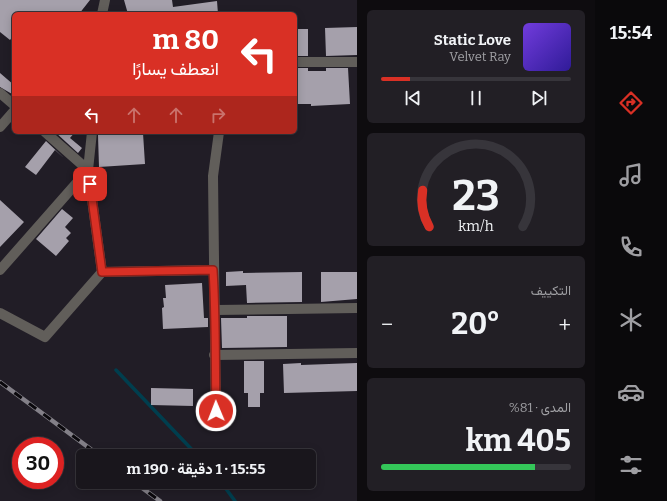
<!DOCTYPE html>
<html lang="ar">
<head>
<meta charset="utf-8">
<style>
  :root { --surface:#19161c; --page:#221f25; --text:#f1f3f6; --muted:#9f9fa3; --line:#37353b; --accent:#d93025 }
  body { margin:0; font-family:Bitter,Vazirmatn,serif; background:var(--page); color:var(--text); direction:rtl; height:100vh; display:flex; flex-direction:column; font-size:15px; white-space:nowrap }
  * { box-sizing:border-box; margin:0 }
  p { font-size:13px; color:var(--muted) }
  .icon { flex:none; width:22px; height:22px; fill:none; stroke:currentColor; stroke-width:2; stroke-linecap:round; stroke-linejoin:round }
  .map { position:relative; flex:1; overflow:hidden; direction:ltr }
  .drawer { display:flex; flex-direction:column; gap:10px; padding:10px; background:#0e0c0f; width:238px }
  .drawer>* { flex:none }
  .banner { position:absolute; left:12px; top:12px; width:285px; height:122px; border-radius:6px; box-shadow:0 2px 10px #0003,0 0 0 1px var(--line); direction:rtl; background:#d93025; color:#fff; overflow:hidden }
  .speed { position:absolute; left:12px; top:437px; display:flex; gap:8px; font-size:20px; font-weight:700; text-align:center }
  .speed>* { display:grid; place-content:center; width:52px; height:52px; border-radius:50%; background:var(--surface); box-shadow:0 2px 10px #0003,0 0 0 1px var(--line); line-height:1 }
  .speed .limit { border:6px solid #d22; background:#fff; color:#111 }
  .pin { position:absolute; display:grid; place-items:center; width:34px; height:34px; color:#fff; margin:-17px; border-radius:8px; box-shadow:0 2px 6px #0006 }
  .me { position:absolute; width:44px; margin:-22px; rotate:359deg; stroke-linejoin:round; filter:drop-shadow(0 0 3px #0008) }
  .turn { display:flex; align-items:center; gap:14px; height:84px; padding:0 12px; font-size:18px }
  .turn .icon { width:52px; height:52px; stroke-width:2.5 }
  .turn b { display:block; font-size:28px; line-height:34px }
  .lanes { display:flex; align-items:center; height:38px; padding:0 12px; background:#0003; justify-content:center; gap:20px; direction:ltr }
  .lanes .off { opacity:.35 }
  .big { font-size:30px; font-weight:700; line-height:1.1 }
  .drawer .widget { flex:1; display:flex; flex-direction:column; justify-content:center; gap:6px; min-width:0; padding:0 14px; border-radius:6px; background:var(--page) }
  .drawer .dial { align-items:center; gap:0 }
  .dial svg { height:104px; overflow:visible; fill:none; stroke:var(--line); stroke-width:7; stroke-linecap:round; text-anchor:middle }
  .dial text { fill:var(--text); stroke:none }
  .song { display:flex; align-items:center; gap:12px }
  .cover { width:48px; height:48px; border-radius:6px; background:linear-gradient(135deg,hsl(260 70% 55%),hsl(250 70% 35%)) }
  .played { height:4px; border-radius:2px; background:linear-gradient(90deg,var(--accent) 15%,var(--line) 15%) }
  .keys { display:flex; justify-content:space-around; direction:ltr }
  .heat { display:flex; justify-content:space-between; align-items:center; font-size:22px; direction:ltr }
  .charge { height:6px; border-radius:3px; background:linear-gradient(90deg,#34c759 81%,var(--line) 0) }
  .trip { position:absolute; left:76px; top:449px; width:240px; height:40px; border-radius:6px; background:var(--surface); box-shadow:0 2px 10px #0003,0 0 0 1px var(--line); font-weight:700; line-height:40px; text-align:center; direction:rtl }
  main { display:flex; flex:1; min-height:0 }
  .menu { display:flex; flex-direction:column; width:72px; justify-content:space-around; align-items:center; background:#0a090b; color:var(--muted) }
  .menu .icon { width:28px; height:28px }
  .menu .current { color:var(--accent) }
  .menu b { font-size:18px; color:var(--text) }
  .map>svg:first-child { display:block }
  .lines { fill:none; stroke-linecap:round; stroke-linejoin:round }
  .stream { stroke:#003e4e; stroke-width:3.5 }
  .building { fill:#a5a0ab }
  .minor { stroke:#615e5a; stroke-width:10 }
  .rail-casing { stroke:#838088; stroke-width:4.5 }
  .rail { stroke:#0a080c; stroke-width:3; stroke-dasharray:9; stroke-linecap:butt }
  .route-casing { stroke:#8d1f18; stroke-width:10 }
  .route { stroke:#d93025; stroke-width:7 }
</style>
</head>
<body>
<main>
<nav class="menu">
<b>15:54</b>
<svg class="icon current" aria-label="directions" viewBox="0 0 24 24"><path d="M12 3l9 9-9 9-9-9zM9 14v-3h6M13 9l2 2-2 2"/></svg>
<svg class="icon" aria-label="music" viewBox="0 0 24 24"><path d="M9 18V5l10-2v13"/><circle cx="6" cy="18" r="3"/><circle cx="16" cy="16" r="3"/></svg>
<svg class="icon" aria-label="phone" viewBox="0 0 24 24"><path d="M5 4h4l2 5-3 2q2 4 5 5l2-3 5 2v4C11 20 4 13 5 4z"/></svg>
<svg class="icon" aria-label="climate" viewBox="0 0 24 24"><path d="M12 3v18M4 7l16 10M4 17L20 7"/></svg>
<svg class="icon" aria-label="car" viewBox="0 0 24 24"><path d="M5 17H2v-5l4-1 3-4h7l3 4 3 1v5h-3M9 17h6M6 11h13"/><circle cx="7" cy="17" r="2"/><circle cx="17" cy="17" r="2"/></svg>
<svg class="icon" aria-label="filters" viewBox="0 0 24 24"><path d="M4 7h16M4 17h16"/><circle cx="9" cy="7" r="2"/><circle cx="15" cy="17" r="2"/></svg>
</nav>
<section class="drawer">
<div class="widget">
<div class="song"><i class="cover"></i><div><b>Static Love</b><p>Velvet Ray</p></div></div>
<div class="played"></div>
<div class="keys"><svg class="icon" aria-label="previous" viewBox="0 0 24 24"><path d="M18 5L8 12l10 7zM5 5v14"/></svg><svg class="icon" aria-label="pause" viewBox="0 0 24 24"><path d="M8 5v14M16 5v14"/></svg><svg class="icon" aria-label="next" viewBox="0 0 24 24"><path d="M6 5l10 7-10 7zM19 5v14"/></svg></div>
</div>
<div class="widget dial"><svg viewBox="0 0 100 80">
<path d="M14 69A42 42 0 1 1 86 69"/>
<path d="M14 69A42 42 0 0 1 9 41" stroke="#d93025"/>
<text x="50" y="56" font-size="32" font-weight="700">23</text>
<text x="50" y="72" font-size="11">km/h</text>
</svg></div>
<div class="widget"><p>التكييف</p>
<div class="heat"><a>−</a><b class="big">20°</b><a>+</a></div>
</div>
<div class="widget"><p>المدى · 81%</p><b class="big">405 km</b><div class="charge"></div></div>
</section>
<div class="map">
<svg width="357" height="501" viewBox="0 0 357 501">
  <rect width="100%" height="100%" fill="#211d26"/>
  <g class="lines">
    <path class="stream" d="M116,370L198,456
      M221,482L235,501"/>
  </g>
  <path class="building" d="M0,0H90L79,14H14V35L10,40L0,32Z
    M124,0H172L173,7L217,1L218,14H128Z
    M357,27V55L326,56L325,28Z
    M295,29H308V56H295Z
    M295,68H308V71H326V68H348L350,104L311,106V104H295Z
    M0,73L14,85V91L12,94L0,87Z
    M55,132H75L70,138L82,148L78,153Z
    M143,133L145,164L99,167L98,135Z
    M46,141L64,158L55,150L36,175L25,167Z
    M0,200L24,222L0,247Z
    M62,209L73,218L65,227L71,233L66,238L69,241L56,256L36,239Z
    M243,271V273L302,272V302L247,303L246,285L226,286V272Z
    M321,272H357V299L321,302Z
    M202,283L204,318H208V327L163,329L162,308L164,307L163,298H166L165,285Z
    M247,316H287V347L222,348L221,318H247Z
    M244,361H264V393H260V407H248V393H244Z
    M301,363V365L357,363V391L284,393L283,364Z
    M151,388L193,389V406L151,405Z"/>
  <g class="lines">
    <path class="minor" d="M102,14L105,0
      M295,62H357
      M0,93L14,105
      M0,127L14,111
      M0,270L88,170L45,132
      M102,272L213,270
      M216,310L357,308
      M0,313L45,337L102,272L88,170L92,132
      M214,355L357,353
      M216,425L213,176L219,132"/>
    <g class="rail-casing">
      <path id="rail" d="M0,382L100,456
        M134,482L160,501"/>
    </g>
    <use href="#rail" class="rail"/>
  </g>
  <g class="lines">
    <g class="route-casing">
      <path id="route" d="M90,184L102,272L213,270C216,317 215,364 216,411"/>
    </g>
    <use href="#route" class="route"/>
  </g>
</svg>
<div class="speed"><div class="limit">30</div></div>
<div class="pin" style="left:90px;top:184px;background:#d93025"><svg class="icon" aria-label="arrive" viewBox="0 0 24 24"><path d="M6 21V4h12l-3 4 3 4H6"/></svg></div>
<svg class="me" style="left:216px;top:411px" viewBox="-20 -20 40 40"><circle r="17" fill="#d93025" stroke="#fff" stroke-width="3"/><path d="M0-11L8 9 0 5-8 9z" fill="#fff"/></svg>
<div class="trip">15:55 · 1 دقيقة · 190 m</div>
<div class="banner">
<div class="turn"><svg class="icon" aria-label="left" viewBox="0 0 24 24"><path d="M17 20v-9H6M10 6l-5 5 5 5"/></svg><div><b>80 m</b>انعطف يسارًا</div></div>
<div class="lanes"><svg class="icon" aria-label="left" viewBox="0 0 24 24"><path d="M17 20v-9H6M10 6l-5 5 5 5"/></svg><svg class="icon off" aria-label="ahead" viewBox="0 0 24 24"><path d="M12 20V5M6 11l6-6 6 6"/></svg><svg class="icon off" aria-label="ahead" viewBox="0 0 24 24"><path d="M12 20V5M6 11l6-6 6 6"/></svg><svg class="icon off" aria-label="right" viewBox="0 0 24 24"><path d="M7 20v-9h11M14 6l5 5-5 5"/></svg></div>
</div>
</div>
</main>
</body>
</html>
